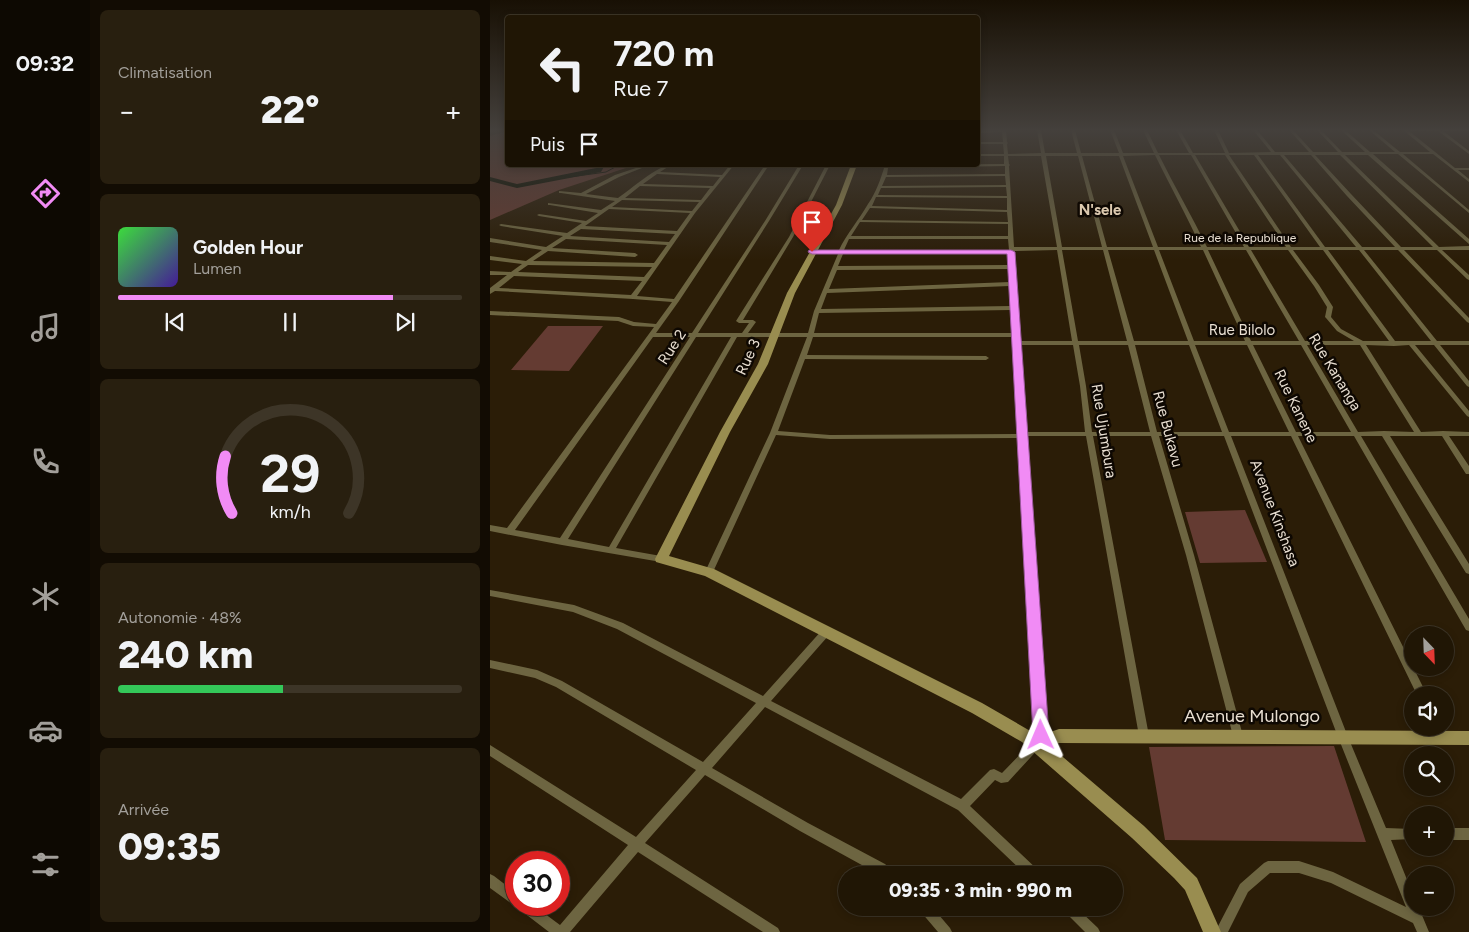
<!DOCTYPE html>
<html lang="fr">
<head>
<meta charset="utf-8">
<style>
  :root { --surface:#201605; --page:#281f0f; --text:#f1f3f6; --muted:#a29f9a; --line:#3d3527; --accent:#f18bf5 }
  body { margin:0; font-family:Figtree,sans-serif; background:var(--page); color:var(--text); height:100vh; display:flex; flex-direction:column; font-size:19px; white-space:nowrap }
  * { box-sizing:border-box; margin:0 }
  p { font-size:16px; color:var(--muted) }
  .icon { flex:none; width:28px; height:28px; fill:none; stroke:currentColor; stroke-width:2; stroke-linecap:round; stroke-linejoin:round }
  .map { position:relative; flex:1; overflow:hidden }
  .panel { display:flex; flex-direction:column; gap:10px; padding:10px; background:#120c03; width:400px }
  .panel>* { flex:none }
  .hud { position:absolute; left:15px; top:15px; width:475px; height:152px; border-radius:5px; box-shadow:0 2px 8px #0003,0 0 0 1px var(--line); background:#201605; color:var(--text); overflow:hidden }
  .needle { width:32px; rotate:157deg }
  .controls { position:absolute; left:914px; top:626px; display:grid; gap:10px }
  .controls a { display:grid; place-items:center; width:50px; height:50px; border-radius:50%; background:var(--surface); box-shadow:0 2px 8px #0003,0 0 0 1px var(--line); font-size:25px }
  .speed { position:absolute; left:15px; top:851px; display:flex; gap:10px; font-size:25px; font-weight:700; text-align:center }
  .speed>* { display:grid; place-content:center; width:65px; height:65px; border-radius:50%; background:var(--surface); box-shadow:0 2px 8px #0003,0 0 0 1px var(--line); line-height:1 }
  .speed .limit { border:8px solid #d22; background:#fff; color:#111 }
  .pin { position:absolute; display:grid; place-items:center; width:42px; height:42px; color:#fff; margin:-51px -21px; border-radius:50% 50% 50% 0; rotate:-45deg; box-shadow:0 0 5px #0007 }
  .pin .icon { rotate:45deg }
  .me { position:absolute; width:55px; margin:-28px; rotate:359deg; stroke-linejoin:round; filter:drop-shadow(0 0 4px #0008) }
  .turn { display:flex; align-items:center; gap:18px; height:105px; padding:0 25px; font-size:22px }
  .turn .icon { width:65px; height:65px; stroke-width:2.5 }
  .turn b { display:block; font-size:35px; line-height:42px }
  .then { display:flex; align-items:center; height:48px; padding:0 25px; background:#0003; gap:10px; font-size:19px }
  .big { font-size:38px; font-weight:800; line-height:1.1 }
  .panel .widget { flex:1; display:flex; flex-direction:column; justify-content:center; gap:8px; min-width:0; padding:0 18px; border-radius:8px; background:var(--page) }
  .panel .dial { align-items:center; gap:0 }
  .dial svg { height:130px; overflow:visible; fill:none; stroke:var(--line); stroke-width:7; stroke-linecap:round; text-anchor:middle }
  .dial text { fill:var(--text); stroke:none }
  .song { display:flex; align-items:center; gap:15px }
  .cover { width:60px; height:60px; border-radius:8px; background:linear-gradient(135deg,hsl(120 70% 55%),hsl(260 70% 35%)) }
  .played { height:5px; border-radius:2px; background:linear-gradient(90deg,var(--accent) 80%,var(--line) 80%) }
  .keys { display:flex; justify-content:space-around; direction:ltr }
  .heat { display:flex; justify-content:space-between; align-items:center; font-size:28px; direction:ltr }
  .charge { height:8px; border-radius:4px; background:linear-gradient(90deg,#34c759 48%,var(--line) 0) }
  .trip { position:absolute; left:348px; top:866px; width:285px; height:50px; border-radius:25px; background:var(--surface); box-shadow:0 2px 8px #0003,0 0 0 1px var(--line); font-weight:800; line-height:50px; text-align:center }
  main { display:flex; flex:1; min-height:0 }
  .dock { display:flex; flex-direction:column; width:90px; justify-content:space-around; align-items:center; background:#0d0902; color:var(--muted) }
  .dock .icon { width:35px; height:35px }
  .dock .current { color:var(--accent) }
  .dock b { font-size:22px; color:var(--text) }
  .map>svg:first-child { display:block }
  .green { fill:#643b32 }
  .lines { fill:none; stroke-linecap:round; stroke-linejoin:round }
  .stream { stroke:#090e00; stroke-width:1 }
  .river { fill:#090e00; fill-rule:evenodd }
  .street { fill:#6d6541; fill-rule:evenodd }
  .secondary { fill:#998d50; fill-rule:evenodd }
  .route { fill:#f18bf5; stroke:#9d5a9f }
  .labels { text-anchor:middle; stroke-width:5; stroke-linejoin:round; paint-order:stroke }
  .far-street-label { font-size:12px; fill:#e9dfd2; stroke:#0e0802 }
  .far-quarter-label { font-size:15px; font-weight:bold; fill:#dcc9af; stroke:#0e0802 }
  .street-label { font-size:15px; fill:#e9dfd2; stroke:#0e0802 }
  .near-street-label { font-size:18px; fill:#e9dfd2; stroke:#0e0802 }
</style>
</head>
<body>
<main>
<nav class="dock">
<b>09:32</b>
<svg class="icon current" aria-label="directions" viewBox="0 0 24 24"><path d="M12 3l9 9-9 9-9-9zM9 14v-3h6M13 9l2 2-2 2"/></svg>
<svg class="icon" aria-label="music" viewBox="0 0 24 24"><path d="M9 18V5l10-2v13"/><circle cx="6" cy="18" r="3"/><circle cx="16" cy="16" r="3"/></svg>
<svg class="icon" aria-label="phone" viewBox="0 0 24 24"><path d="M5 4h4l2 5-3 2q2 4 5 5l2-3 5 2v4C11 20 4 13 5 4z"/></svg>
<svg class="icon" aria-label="climate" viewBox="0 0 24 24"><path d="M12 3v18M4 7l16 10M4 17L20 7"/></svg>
<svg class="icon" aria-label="car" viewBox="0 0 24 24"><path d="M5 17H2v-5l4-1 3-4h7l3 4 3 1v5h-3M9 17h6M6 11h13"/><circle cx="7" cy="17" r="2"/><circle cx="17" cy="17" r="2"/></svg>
<svg class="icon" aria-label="filters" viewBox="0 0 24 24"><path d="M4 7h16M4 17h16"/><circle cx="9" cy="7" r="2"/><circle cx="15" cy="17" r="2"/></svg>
</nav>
<section class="panel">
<div class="widget"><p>Climatisation</p>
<div class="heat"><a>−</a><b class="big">22°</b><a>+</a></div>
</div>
<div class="widget">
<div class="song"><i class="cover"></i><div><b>Golden Hour</b><p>Lumen</p></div></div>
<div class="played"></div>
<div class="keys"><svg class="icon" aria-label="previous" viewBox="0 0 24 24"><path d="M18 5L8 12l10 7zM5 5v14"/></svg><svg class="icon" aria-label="pause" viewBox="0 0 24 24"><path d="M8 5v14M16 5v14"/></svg><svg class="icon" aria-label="next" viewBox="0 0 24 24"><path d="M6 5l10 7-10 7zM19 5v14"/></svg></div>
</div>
<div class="widget dial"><svg viewBox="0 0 100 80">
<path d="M14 69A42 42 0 1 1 86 69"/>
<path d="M14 69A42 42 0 0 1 10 34" stroke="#f18bf5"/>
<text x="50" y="56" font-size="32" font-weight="700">29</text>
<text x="50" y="72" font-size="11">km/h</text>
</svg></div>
<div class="widget"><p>Autonomie · 48%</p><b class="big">240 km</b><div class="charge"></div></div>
<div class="widget"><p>Arrivée</p><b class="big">09:35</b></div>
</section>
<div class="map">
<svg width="979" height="932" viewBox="0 0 979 932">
  <rect width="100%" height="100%" fill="#2b1d07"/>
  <path class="green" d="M17,131L18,165H145L69,190L0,220V136Z
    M58,326H113L79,371L21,370Z
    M755,510L777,562L710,563L695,512Z
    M844,746L876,842L675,840L659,747Z"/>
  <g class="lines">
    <path class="stream" d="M80,177L116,172L129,165"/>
    <path class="river" d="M108,165H115L111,172L27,188L0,181V177L27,184L106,168Z"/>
    <path class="street" d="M516,130L517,142L518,143L517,144L518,154L551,153L547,130H551L555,153H587L581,130H585L591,153H629L620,130H624L633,153H664L653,130H657L668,153H699L686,130H690L703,153H735L724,130H728L739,153L781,152L763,130H767L785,152H819L799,130H803L823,152H848L827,130H831L852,152H875L851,130H855L880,152H905L879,130H883L910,152H940L913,130H979V131H953L979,151V154L948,131H919L965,168H979V170H968L979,179V182L943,154H913L979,210V213L908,154H883L979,239V244L878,155H855L949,247L979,246V250H952L979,275V280L977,279L947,250H914L979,318V323L977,322L908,250H874L947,341H979V345H950L979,381V387L977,386L944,345H925L979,411V417L977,416L919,345L904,346L876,345L931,432L953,431L979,432V436H959L979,466V474H976L952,436H900L979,564V574L976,573L892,436H871L979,619V631L976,630L864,436H808L937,695H927L801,436H741L858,737L896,828L922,829V839L901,840L922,892V908H929L939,932H927L923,923L841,883L809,873H780L758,892L738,932H725L750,884L774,863L778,861H809L843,872L916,907L848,737L734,436H669L704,555L753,736L752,739L748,741L744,739L743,736L696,555L661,436H603L659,736L658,739L654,741L650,739L649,736L596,436H535L556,735L558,742L557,745L551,746L518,782L511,783L505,780L480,806L549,871L551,875H536L468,810L275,707L222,768L318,823L395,864L403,871L405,875H390L310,831L215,775L155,843L288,928L290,932H273L148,852L80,932H59L29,909L27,906L22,904L0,888V874L4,876L26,893V905H43L70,925L138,845L0,756V745L146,837L206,770L66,687L45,678L0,668V660L47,670L72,681L213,762L266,703L127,629L83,612L0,596V590L84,605L133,623L273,696L333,629L336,628L339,629L341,632L339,635L281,701L471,799L500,770L504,769L512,773L543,741L547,739L528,438L340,439L286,435L223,572L222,574L219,575L216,574L215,572L280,433L317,337H247L126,548L171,556L174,557L175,559L174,561L171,562L72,545L0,531V525L17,528L164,327L143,326L128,321L0,315V311L129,317L144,322L166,324L182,302L143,299L5,291L0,294V288L17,275H0V271L21,272L32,264L0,260V256L36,261L52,250L0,242V238L56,247L73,236L11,226L9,225L11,224L77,233L92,223L49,216L47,215L49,214L96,221L108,213L60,205H58V203L111,210L125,201L71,193H69V191L91,193L125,175L149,167L152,168L129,177L96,194L128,198C140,190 168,165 181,165L170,172L232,175L240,165H244L205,213L147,296L184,299L275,165H279L189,301L166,333H202L275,221L309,165H313L279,221L208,333H252L259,323H249L246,321L299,237L336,165H340L303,237L253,320H263L266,322L258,333H318L324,311L348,254H322L319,252L322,250H349C357,233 369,220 378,204C386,193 391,178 395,165L514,164V156H488V154H514L513,144H488V142H513L512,132L488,133V131ZM665,155C680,186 697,216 711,247H668L633,156ZM669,155H701L754,247H717C702,216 684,186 669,155ZM705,155H735L796,247H759ZM739,155H764L830,247H801ZM768,155H790L866,247H835ZM794,155H821L857,196L905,247H872ZM825,155H850L943,247H911L861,194ZM518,156H551L567,247H524L519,166L520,165L519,164ZM556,156H588L612,247H572ZM592,156H629L663,247H617ZM515,166V174L397,175L398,168ZM167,174L230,177L223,186L153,184ZM515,176L516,185L392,186L396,177ZM150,186L220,188L211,200L135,198ZM516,187L517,196L388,195L391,188ZM386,197L517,198V210L382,206ZM132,200L209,202L202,211L122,207ZM380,208L517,212L518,222L372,220ZM119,209L200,213L187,231L95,226ZM370,222L518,224V236H361ZM91,229L185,234L179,242L80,236ZM76,239L177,245L164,263L43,261L58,251L145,257L148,255L145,253L62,248ZM359,239H518L519,250H354ZM567,250L582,341H528L525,268L526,267L524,266V251ZM572,250H613L637,341H588ZM618,250H664L698,341H644ZM669,250H713L755,341H704ZM718,250H756L809,341H761ZM761,250H798L824,286L837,307L835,317L836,318L847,331L864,341H815ZM803,250H833L899,341H873L851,329L841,317L843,307L829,285ZM838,250H869L941,341H905ZM353,254H519V265L348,266ZM38,265L162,267L154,277L28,272ZM519,269L520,282L339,289L347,270ZM24,276L152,281L141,295L9,288ZM520,286L521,306L331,309L337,293ZM521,310L522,333H324L329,313ZM163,337H200L70,538L25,530ZM206,337H241L119,547L78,539ZM323,337H522L527,434L340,435L288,431L315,359L496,360L499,358L496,356L317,355ZM528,345H583L590,386L595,432H534ZM589,345H638L660,432H602L596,386ZM645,345H699L732,432H667ZM705,345H757L799,432H739ZM763,345H811L861,432H806ZM817,345H870L924,432L894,431L868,432Z
      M943,728H953L958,737L957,740L953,742L949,740Z
      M955,828H979V840H955Z
      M429,908H443L460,928L462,932H448L431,912Z
      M573,908H587L608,928L610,932H595L575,912Z"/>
    <path class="secondary" d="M361,165H367L352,205L305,293L278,364L240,432L179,556L224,569L492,703L549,736L569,729L979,731V745L569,743L560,746L654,826L707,878L731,932H713L695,890L684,878L642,838L532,742L482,713L215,576L166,562L165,559L230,432L268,364L297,293L346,205Z"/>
  </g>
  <linearGradient id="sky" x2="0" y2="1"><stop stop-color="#181004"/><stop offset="0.5" stop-color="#44403c"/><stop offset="1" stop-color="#44403c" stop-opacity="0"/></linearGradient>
  <rect width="979" height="260" fill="url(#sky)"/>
  <path class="route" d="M319,250H521L525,252L559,735L556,740L551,742L545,740L543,735L517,254H322L318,252Z"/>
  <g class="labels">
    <g class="far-street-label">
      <text x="750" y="242">Rue de la Republique</text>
    </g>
    <g class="far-quarter-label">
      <text x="610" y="215">N'sele</text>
    </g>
    <g class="street-label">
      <text x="752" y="335">Rue Bilolo</text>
      <text transform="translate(182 347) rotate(-57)" y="5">Rue 2</text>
      <text transform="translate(258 357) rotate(-65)" y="5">Rue 3</text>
      <text transform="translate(845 372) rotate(59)" y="5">Rue Kananga</text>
      <text transform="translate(806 406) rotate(64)" y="5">Rue Kanene</text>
      <text transform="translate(678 429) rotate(75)" y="5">Rue Bukavu</text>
      <text transform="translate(614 431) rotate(81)" y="5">Rue Ujumbura</text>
      <text transform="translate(785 513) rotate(69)" y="5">Avenue Kinshasa</text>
    </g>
    <g class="near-street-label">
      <text x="762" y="722">Avenue Mulongo</text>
    </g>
  </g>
</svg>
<div class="controls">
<a><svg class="needle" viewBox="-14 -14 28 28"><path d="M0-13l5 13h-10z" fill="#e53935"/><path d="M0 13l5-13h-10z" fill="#a29f9a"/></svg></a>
<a><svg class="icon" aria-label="sound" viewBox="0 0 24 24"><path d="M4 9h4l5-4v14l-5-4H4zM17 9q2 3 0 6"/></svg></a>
<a><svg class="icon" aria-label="search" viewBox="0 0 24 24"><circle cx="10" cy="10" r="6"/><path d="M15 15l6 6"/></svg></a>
<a>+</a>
<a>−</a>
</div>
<div class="speed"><div class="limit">30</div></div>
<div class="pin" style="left:322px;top:252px;background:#d93025"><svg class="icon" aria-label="arrive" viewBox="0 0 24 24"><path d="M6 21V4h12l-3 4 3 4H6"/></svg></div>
<svg class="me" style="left:551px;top:735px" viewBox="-20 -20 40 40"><path d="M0-17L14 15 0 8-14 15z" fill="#f18bf5" stroke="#fff" stroke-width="4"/></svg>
<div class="trip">09:35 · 3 min · 990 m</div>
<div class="hud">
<div class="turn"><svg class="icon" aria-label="left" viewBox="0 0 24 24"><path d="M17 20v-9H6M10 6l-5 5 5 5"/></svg><div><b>720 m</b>Rue 7</div></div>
<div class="then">Puis<svg class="icon" aria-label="arrive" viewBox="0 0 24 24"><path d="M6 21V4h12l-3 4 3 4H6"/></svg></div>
</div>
</div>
</main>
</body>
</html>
